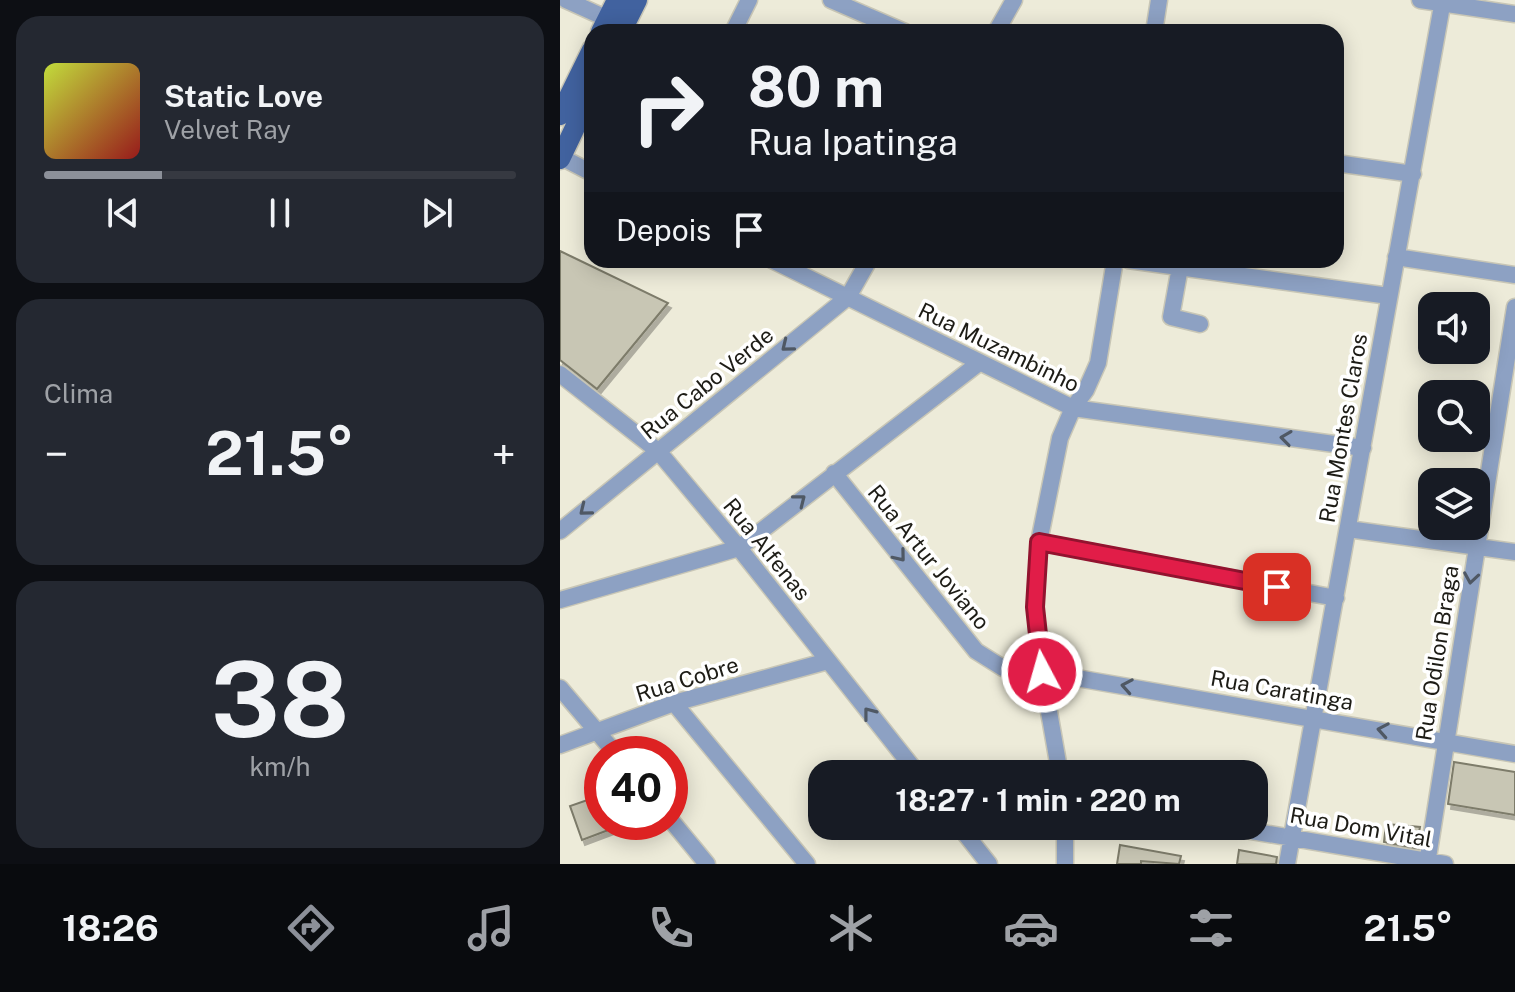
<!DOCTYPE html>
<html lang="pt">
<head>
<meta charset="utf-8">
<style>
  :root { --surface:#171b24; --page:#242831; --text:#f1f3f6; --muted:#9ea1a6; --line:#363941; --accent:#8c9099 }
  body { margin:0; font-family:"Public Sans",sans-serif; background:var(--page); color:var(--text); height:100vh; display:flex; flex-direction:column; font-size:30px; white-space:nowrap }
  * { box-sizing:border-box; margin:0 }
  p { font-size:26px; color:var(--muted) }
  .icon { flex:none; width:44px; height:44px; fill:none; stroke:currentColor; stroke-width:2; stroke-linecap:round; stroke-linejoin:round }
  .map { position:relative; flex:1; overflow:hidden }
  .drawer { display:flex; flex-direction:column; gap:16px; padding:16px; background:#0d0f14; width:560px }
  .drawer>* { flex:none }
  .guide { position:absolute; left:24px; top:24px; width:760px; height:244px; border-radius:24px; box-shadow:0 4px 20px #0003; background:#171b24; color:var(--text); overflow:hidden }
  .tools { position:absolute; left:858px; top:292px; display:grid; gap:16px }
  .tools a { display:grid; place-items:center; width:72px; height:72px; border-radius:16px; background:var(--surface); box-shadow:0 4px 20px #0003; font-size:40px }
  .speed { position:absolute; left:24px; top:736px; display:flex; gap:16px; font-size:40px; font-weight:700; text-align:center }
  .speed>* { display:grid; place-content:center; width:104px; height:104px; border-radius:50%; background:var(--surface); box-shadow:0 4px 20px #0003; line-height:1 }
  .speed .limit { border:12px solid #d22; background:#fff; color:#111 }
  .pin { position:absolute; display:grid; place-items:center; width:68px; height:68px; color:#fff; margin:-34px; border-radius:16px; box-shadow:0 4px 12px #0006 }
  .me { position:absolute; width:88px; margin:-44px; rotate:354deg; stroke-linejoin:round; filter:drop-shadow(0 0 6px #0008) }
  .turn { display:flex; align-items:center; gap:28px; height:168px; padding:0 32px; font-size:36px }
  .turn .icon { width:104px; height:104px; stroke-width:2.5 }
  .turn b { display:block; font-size:56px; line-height:68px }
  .then { display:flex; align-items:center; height:76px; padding:0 32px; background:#0003; gap:16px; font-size:30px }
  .big { font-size:60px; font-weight:700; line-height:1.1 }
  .drawer .card { flex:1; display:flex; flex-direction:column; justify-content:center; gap:12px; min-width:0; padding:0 28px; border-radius:24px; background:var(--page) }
  .drawer .dial { align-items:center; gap:0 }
  .dial b { font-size:104px; line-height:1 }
  .song { display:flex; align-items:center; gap:24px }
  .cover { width:96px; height:96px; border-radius:12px; background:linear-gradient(135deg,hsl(70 70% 55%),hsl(0 70% 35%)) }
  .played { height:8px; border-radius:4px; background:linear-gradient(90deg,var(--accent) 25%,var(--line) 25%) }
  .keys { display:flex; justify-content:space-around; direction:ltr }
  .heat { display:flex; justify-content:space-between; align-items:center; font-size:44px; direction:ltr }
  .trip { position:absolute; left:248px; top:760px; width:460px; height:80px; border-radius:24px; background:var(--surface); box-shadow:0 4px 20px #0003; font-weight:700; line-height:80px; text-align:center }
  .tabs { display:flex; height:128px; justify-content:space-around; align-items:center; background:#090b0e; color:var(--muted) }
  .tabs .icon { width:56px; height:56px }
  .tabs .on { color:var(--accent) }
  .tabs b { font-size:36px; color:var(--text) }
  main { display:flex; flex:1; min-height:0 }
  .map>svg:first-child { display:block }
  .building { fill:#c8c6b4; stroke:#7d7b6a; stroke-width:2; filter:url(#shadow) }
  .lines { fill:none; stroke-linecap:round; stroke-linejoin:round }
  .minor-casing { stroke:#c8c6b6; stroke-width:19 }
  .major-casing { stroke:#c8c6b6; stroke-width:23 }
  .minor { stroke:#8da1c3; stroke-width:16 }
  .major { stroke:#41629f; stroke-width:20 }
  .oneway { stroke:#4f5864 }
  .route-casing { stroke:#92132f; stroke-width:20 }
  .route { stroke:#e11d48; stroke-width:14 }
  .labels { text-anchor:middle; stroke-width:7; stroke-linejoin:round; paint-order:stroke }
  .street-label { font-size:22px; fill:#1d1c16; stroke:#fff }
</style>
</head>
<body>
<main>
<section class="drawer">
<div class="card">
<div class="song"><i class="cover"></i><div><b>Static Love</b><p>Velvet Ray</p></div></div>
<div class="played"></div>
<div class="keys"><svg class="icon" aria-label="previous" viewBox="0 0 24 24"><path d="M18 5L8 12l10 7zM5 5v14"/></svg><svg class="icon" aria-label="pause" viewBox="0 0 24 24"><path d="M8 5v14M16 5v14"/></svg><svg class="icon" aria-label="next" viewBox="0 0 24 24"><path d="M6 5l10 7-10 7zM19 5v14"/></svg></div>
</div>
<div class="card"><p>Clima</p>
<div class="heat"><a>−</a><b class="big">21.5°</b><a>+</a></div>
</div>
<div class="card dial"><b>38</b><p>km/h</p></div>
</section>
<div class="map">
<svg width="955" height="864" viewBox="0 0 955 864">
  <defs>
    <filter id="shadow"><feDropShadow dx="3" dy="5" stdDeviation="0" flood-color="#0004"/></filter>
  </defs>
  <rect width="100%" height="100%" fill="#edebd9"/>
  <path class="building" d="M0,251L108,303L37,389L0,360Z
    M894,762L955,772V815L888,804Z
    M42,795V822L67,823L22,840L10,806Z
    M826,824L860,827L856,848L824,842Z
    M560,845L621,856L619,864L581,861V864H557Z
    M679,850L717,857L716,864H677Z"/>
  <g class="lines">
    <g class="minor-casing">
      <path id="minor" d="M6,0L48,19
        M271,0L345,32
        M860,0L955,14
        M173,32L189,0
        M436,32L454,0
        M594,32L599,0
        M1,157L32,173
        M776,163L853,174
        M836,257L955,275
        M212,260L513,408L803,448
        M568,260L829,296
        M620,267L611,317L640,324
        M0,374L98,451L179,548L358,774
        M274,473L416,651L443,668L482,672L955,754
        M788,529L955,552
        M0,531L288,297L309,260
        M479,542L776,598
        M0,600L179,548L419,363
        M0,688L56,754
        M114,703L247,864
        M0,745L114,703L268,661
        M500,774L482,672L475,607L479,542L500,438L513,408L526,390L538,363L555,260
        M110,819L147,864
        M399,826L429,864
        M505,826V864
        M662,826L885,864
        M727,864L883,0
        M867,864L955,307"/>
    </g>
    <g class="major-casing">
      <path id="major" d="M41,32L57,0
        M61,32L77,0
        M0,115L32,50
        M0,159L32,92"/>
    </g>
    <use href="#minor" class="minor"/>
    <use href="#major" class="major"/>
  </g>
  <defs><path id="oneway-chevron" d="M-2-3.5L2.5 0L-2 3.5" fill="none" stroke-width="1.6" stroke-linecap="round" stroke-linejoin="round" transform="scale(2)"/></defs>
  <g class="oneway">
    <use href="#oneway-chevron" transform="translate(227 346) rotate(141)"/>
    <use href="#oneway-chevron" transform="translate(726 438) rotate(-172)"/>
    <use href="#oneway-chevron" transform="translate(240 500) rotate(-38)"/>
    <use href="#oneway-chevron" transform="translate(25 510) rotate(141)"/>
    <use href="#oneway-chevron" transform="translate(340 556) rotate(51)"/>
    <use href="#oneway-chevron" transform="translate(911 578) rotate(99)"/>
    <use href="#oneway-chevron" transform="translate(567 686) rotate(-170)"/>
    <use href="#oneway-chevron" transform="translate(309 713) rotate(-128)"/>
    <use href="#oneway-chevron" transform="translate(823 730) rotate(-170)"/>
  </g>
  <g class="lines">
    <g class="route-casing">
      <path id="route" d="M482,672L475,607L479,542L717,587"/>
    </g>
    <use href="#route" class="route"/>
  </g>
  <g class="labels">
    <g class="street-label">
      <text transform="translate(439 347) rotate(26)" y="8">Rua Muzambinho</text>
      <text transform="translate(147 383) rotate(-39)" y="8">Rua Cabo Verde</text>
      <text transform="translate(783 428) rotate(-80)" y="8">Rua Montes Claros</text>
      <text transform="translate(207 549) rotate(51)" y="8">Rua Alfenas</text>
      <text transform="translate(369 557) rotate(51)" y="8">Rua Artur Joviano</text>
      <text transform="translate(877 653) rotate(-81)" y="8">Rua Odilon Braga</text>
      <text transform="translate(127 679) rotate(-17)" y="8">Rua Cobre</text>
      <text transform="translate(722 690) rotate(10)" y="8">Rua Caratinga</text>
      <text transform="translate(801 827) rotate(10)" y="8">Rua Dom Vital</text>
    </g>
  </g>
</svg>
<div class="tools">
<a><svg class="icon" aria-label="sound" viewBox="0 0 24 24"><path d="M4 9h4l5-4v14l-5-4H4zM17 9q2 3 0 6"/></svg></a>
<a><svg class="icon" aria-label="search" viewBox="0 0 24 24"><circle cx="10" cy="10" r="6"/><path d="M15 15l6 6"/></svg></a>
<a><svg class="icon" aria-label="layers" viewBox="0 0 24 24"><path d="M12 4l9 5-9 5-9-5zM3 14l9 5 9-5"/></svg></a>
</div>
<div class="speed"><div class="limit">40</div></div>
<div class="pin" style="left:717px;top:587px;background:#d93025"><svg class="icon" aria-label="arrive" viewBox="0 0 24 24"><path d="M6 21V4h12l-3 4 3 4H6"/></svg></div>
<svg class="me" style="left:482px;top:672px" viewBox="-20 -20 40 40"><circle r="17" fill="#e11d48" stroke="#fff" stroke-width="3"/><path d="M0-11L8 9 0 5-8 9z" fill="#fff"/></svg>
<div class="trip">18:27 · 1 min · 220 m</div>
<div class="guide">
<div class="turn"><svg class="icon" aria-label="right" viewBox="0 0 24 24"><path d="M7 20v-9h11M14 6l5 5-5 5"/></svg><div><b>80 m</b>Rua Ipatinga</div></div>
<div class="then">Depois<svg class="icon" aria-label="arrive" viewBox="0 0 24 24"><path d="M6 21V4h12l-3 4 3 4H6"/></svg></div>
</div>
</div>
</main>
<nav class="tabs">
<b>18:26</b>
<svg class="icon on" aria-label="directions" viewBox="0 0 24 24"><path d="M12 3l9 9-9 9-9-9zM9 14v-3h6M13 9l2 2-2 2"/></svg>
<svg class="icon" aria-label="music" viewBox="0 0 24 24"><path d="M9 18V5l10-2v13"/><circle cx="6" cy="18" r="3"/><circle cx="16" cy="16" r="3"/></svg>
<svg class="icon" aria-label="phone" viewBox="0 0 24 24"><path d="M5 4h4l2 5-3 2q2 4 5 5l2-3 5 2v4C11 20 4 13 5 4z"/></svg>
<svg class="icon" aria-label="climate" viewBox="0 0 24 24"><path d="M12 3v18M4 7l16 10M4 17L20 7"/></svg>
<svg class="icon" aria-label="car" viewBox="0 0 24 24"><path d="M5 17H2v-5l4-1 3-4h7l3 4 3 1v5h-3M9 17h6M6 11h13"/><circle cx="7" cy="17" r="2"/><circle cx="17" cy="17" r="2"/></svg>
<svg class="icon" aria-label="filters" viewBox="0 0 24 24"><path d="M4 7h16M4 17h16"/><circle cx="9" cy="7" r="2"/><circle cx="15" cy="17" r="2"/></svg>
<b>21.5°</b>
</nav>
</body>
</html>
